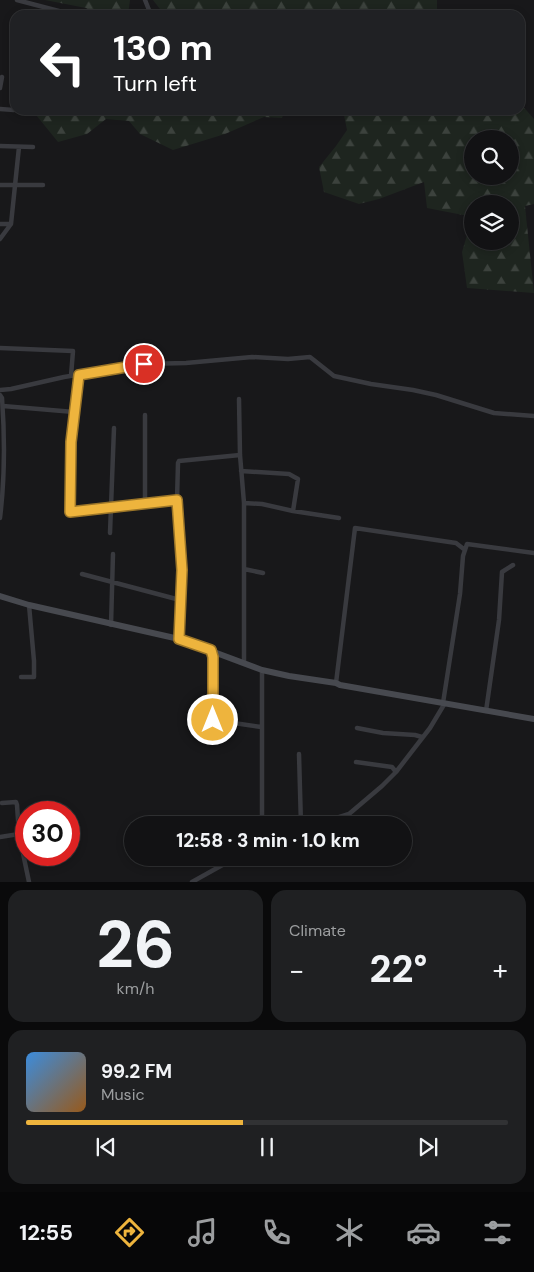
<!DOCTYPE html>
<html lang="en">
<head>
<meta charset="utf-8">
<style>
  :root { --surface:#121214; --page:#1f2022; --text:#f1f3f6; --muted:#9c9ea0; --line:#313234; --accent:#eeb43d }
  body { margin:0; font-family:"DM Sans",sans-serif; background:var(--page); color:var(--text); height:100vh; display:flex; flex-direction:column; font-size:19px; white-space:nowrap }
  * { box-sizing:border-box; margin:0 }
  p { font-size:16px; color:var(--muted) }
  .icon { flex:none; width:28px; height:28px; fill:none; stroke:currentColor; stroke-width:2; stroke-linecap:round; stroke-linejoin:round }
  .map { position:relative; height:882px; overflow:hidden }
  .sheet { display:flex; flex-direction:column; gap:8px; padding:8px; background:#0a0a0b; flex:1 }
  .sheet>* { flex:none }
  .hud { position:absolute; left:10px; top:10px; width:515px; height:105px; border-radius:15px; box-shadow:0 2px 8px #0003,0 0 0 1px var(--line); background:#202124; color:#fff; overflow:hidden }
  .tools { position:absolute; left:464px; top:130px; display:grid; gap:10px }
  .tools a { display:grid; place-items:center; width:55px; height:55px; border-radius:50%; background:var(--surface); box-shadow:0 2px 8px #0003,0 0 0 1px var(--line); font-size:25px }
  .speed { position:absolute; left:15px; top:801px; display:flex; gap:10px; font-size:25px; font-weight:700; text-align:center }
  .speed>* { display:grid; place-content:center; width:65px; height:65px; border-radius:50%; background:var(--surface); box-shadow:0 2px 8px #0003,0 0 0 1px var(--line); line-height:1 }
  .speed .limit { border:8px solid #d22; background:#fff; color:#111 }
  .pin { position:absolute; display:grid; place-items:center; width:42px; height:42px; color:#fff; margin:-21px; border:2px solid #fff; border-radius:50%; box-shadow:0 1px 5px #0007 }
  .me { position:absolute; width:55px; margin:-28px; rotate:0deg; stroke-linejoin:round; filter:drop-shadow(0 0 4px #0008) }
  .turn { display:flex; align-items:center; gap:18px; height:105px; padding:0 20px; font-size:22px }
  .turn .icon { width:65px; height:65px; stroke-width:2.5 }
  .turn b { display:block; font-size:35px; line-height:42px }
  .big { font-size:38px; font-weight:800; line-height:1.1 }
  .sheet .widget { flex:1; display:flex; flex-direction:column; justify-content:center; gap:8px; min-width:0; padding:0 18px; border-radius:15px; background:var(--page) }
  .sheet .dial { align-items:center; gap:0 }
  .dial b { font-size:65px; line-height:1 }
  .song { display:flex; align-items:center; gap:15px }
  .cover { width:60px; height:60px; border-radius:8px; background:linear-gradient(135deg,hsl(210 70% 55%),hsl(30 70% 35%)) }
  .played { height:5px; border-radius:2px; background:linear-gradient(90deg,var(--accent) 45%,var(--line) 45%) }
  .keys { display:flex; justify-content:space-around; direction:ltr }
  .heat { display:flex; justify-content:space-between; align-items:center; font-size:28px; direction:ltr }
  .sheet .tiles { flex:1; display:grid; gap:8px; grid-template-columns:1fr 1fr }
  .widget:last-child { grid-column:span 2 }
  .trip { position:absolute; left:124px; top:816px; width:288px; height:50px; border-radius:25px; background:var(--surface); box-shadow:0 2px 8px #0003,0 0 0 1px var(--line); font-weight:800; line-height:50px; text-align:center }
  .menu { display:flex; height:80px; justify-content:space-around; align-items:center; background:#070708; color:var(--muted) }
  .menu .icon { width:35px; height:35px }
  .menu .active { color:var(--accent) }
  .menu b { font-size:22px; color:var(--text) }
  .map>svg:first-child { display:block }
  .forest { fill:url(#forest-firs); fill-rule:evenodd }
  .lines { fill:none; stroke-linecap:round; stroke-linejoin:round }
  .street { stroke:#393a3f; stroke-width:4.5 }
  .secondary { stroke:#47494f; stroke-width:6 }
  .route-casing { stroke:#9b7528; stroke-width:12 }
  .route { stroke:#eeb43d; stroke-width:9 }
</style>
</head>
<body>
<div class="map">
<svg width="534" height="882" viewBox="0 0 534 882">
  <defs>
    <pattern id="forest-firs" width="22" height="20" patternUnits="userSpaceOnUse" patternTransform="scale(1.25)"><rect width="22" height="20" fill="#1e251f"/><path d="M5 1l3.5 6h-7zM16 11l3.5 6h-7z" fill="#3c423d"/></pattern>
  </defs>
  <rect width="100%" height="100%" fill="#18181a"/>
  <path class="forest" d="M45,0H130L128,15H97L86,8Z
    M153,0H437V15H163V13Z
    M520,103L534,119V204L525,206L534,293L467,288L462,252L472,218L463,215L427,208L424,182L379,199L359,204L324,192L319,167L336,146L347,130L343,110H520ZM472,139H510V176H472ZM472,204H510V241H472Z
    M32,110H285L282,118L264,117L225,134L173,150L140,134L129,121L106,119L87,134L58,142Z"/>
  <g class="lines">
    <path class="street" d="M17,0L74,15
      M145,0L151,15
      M0,88L2,77
      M0,109L14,110
      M0,146L33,147
      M0,185H43
      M0,224H11
      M0,239L11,224L19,147
      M0,348L73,351L71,376
      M79,375L71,442L70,511L177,500
      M0,390L11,389L64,377L144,364L186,363L252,357L288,359L310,357L334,376L371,384L413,390L436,395L494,413L534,416
      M0,395L2,398C5,439 5,477 0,518
      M239,399L240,455L244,503V663
      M3,406L74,412
      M241,471L289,474L298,479L293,511
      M145,503V415
      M244,503L262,504L293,511L339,518
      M110,533L114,428
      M244,569L263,573
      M82,574L180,600
      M111,625L113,554
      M179,639L182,570L177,500L178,463L179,461L240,455
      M211,650L213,657V720L261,727
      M262,670V825
      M21,677H34V661L29,605
      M336,683L355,528L456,543L465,550
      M443,703L460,594L463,556L467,544L534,553
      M486,711L499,620L502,572L513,565
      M357,728L383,733L415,735L422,737
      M299,754L301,825
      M356,762L392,767L396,772
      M2,803L16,802L17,805L19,834L29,882
      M314,825L349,814L382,786L396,772L430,728L445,703
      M0,837L19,834
      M192,882L235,858"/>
    <path class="secondary" d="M0,596L29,605L179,639L262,670L289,676L336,683L340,685L534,719"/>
  </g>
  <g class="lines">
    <g class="route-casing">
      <path id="route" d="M144,364L79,375L71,442L70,512L177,500L182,570L179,639L211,650L213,657V720"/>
    </g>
    <use href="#route" class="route"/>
  </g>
</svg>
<div class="tools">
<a><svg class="icon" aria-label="search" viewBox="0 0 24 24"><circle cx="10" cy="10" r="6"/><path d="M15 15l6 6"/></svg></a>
<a><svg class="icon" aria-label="layers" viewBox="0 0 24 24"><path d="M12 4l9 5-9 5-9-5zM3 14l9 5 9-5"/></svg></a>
</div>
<div class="speed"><div class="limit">30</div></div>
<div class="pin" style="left:144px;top:364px;background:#d93025"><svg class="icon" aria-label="arrive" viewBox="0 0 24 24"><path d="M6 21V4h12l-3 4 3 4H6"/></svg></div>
<svg class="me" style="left:213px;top:720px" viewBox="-20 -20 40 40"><circle r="17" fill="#eeb43d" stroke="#fff" stroke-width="3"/><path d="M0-11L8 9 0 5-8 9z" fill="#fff"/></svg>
<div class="trip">12:58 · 3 min · 1.0 km</div>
<div class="hud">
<div class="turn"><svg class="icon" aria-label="left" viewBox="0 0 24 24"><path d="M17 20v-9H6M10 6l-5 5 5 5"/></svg><div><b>130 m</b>Turn left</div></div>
</div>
</div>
<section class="sheet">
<div class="tiles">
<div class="widget dial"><b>26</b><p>km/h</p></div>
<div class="widget"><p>Climate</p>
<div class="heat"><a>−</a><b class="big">22°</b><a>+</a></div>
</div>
<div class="widget">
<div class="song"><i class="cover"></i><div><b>99.2 FM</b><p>Music</p></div></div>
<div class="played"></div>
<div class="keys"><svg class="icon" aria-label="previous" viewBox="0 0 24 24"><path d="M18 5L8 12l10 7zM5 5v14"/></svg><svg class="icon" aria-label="pause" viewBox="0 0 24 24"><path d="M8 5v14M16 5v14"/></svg><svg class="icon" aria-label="next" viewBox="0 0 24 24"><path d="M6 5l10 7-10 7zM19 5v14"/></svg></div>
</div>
</div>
</section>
<nav class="menu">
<b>12:55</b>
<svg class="icon active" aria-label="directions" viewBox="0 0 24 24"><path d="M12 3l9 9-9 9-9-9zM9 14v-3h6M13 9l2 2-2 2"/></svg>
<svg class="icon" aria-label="music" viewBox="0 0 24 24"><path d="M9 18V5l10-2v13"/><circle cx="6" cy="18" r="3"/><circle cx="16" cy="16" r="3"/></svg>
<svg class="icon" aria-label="phone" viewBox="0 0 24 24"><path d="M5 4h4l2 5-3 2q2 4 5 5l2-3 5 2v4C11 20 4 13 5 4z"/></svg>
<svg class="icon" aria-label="climate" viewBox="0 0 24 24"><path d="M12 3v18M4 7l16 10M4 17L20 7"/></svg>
<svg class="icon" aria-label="car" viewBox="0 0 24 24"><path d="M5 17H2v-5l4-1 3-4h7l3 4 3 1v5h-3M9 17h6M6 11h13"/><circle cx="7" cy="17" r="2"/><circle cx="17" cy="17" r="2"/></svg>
<svg class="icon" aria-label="filters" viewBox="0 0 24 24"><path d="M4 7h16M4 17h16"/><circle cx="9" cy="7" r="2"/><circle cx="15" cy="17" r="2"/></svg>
</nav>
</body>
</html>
